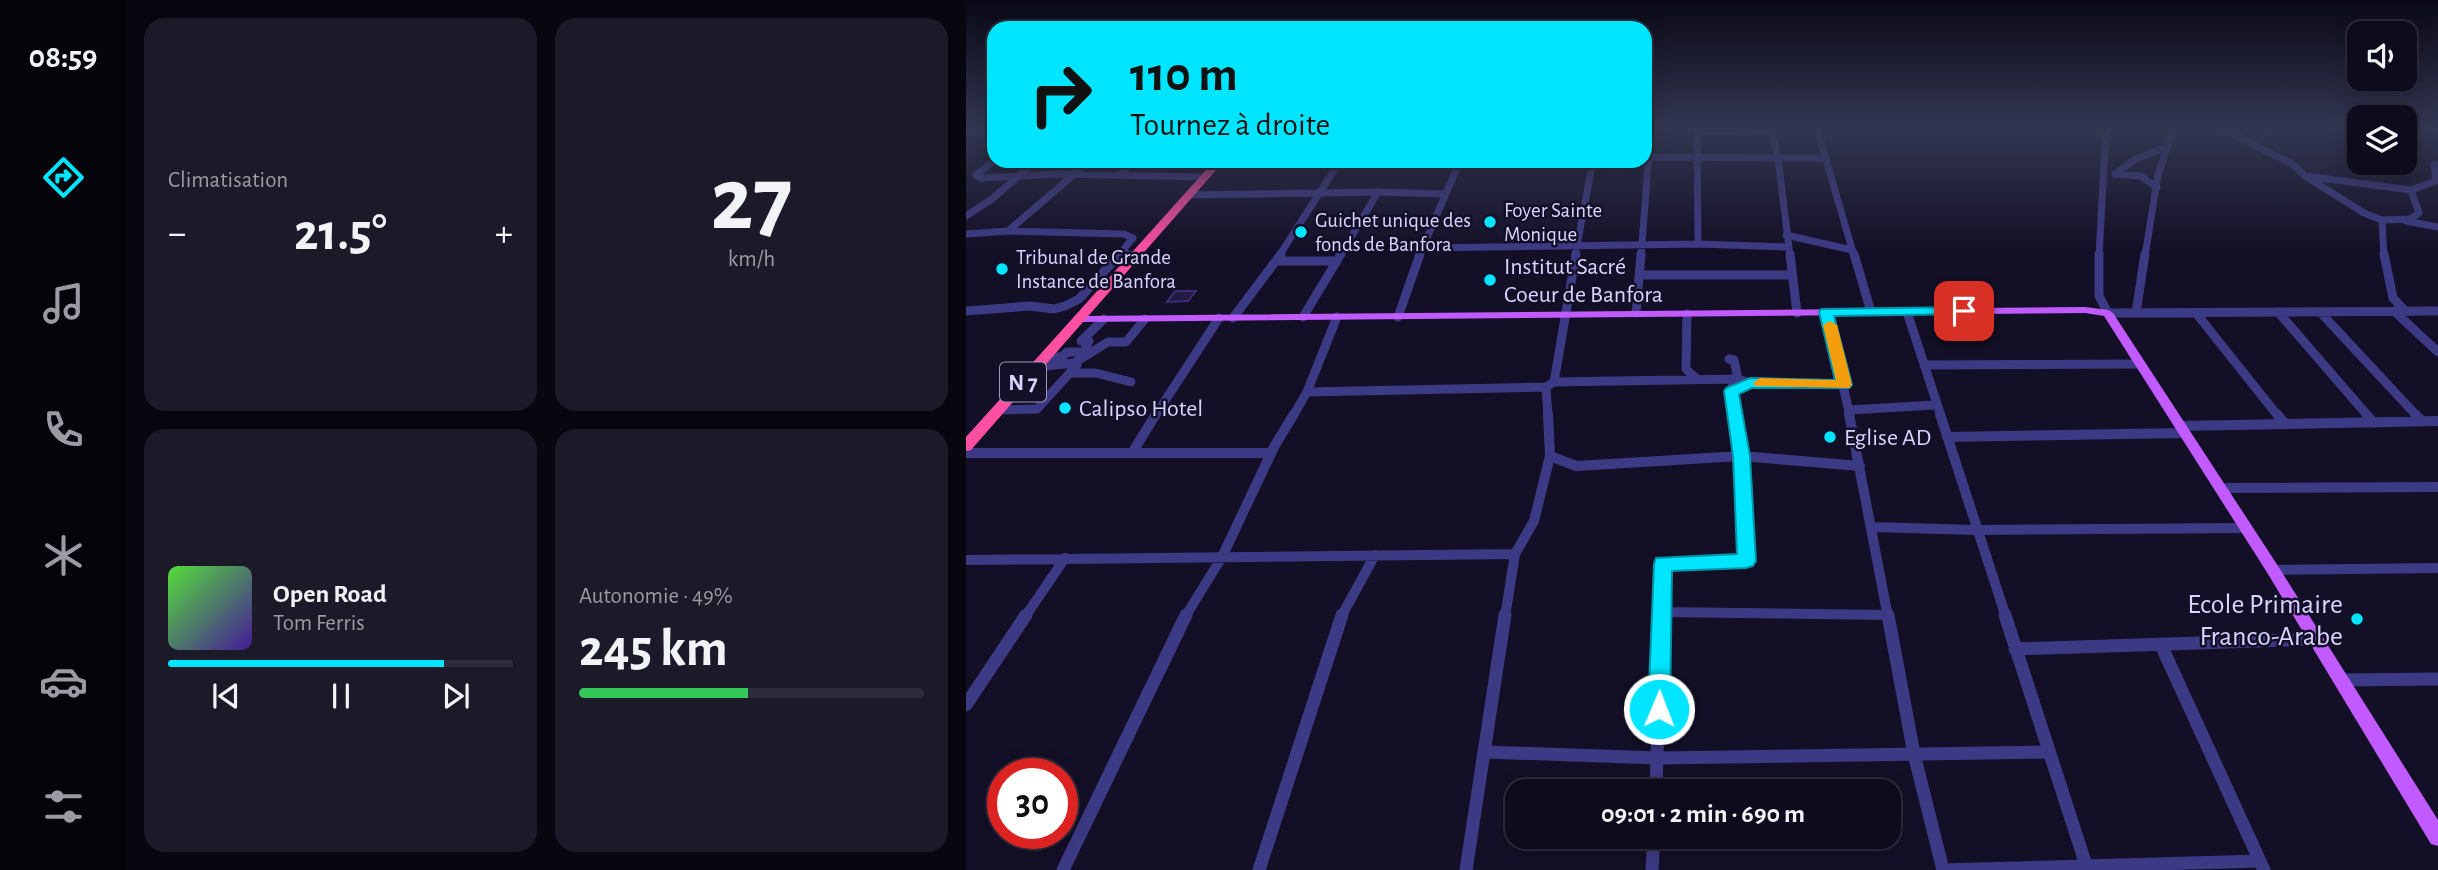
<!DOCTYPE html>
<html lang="fr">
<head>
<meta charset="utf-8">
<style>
  :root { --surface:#0e0b1c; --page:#1c1929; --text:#f1f3f6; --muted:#9b9ba3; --line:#2e2b3b; --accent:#00e5ff }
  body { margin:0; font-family:"Alegreya Sans",sans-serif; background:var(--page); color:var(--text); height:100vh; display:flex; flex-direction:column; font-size:26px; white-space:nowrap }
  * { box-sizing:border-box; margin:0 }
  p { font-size:23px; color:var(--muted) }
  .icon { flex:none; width:38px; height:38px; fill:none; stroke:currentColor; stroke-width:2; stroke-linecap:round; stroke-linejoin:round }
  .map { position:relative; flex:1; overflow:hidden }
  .sheet { display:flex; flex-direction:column; gap:18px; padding:18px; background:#08060f; width:840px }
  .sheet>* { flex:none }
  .guide { position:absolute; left:21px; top:21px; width:665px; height:147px; border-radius:21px; box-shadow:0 4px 18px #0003,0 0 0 2px var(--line); background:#00e5ff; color:#111; overflow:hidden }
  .tools { position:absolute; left:1381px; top:21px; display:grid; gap:14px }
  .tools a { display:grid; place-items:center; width:70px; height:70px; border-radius:14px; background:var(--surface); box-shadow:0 4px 18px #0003,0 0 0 2px var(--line); font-size:35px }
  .speed { position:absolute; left:21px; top:758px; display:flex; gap:14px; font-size:35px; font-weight:700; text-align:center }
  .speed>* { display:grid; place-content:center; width:91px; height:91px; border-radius:50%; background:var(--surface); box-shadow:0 4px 18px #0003,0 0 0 2px var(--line); line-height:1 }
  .speed .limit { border:10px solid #d22; background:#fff; color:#111 }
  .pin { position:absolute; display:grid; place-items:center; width:60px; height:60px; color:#fff; margin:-30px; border-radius:14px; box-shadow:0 4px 10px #0006 }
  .me { position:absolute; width:77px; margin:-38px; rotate:1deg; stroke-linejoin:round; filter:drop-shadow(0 0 5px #0008) }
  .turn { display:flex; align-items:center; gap:24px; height:147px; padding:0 28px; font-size:32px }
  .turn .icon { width:91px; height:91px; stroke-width:2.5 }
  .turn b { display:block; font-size:49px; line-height:60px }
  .big { font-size:52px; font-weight:600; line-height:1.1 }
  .sheet .tile { flex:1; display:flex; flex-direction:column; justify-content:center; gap:10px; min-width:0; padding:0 24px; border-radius:21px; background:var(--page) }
  .sheet .dial { align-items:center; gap:0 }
  .dial b { font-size:91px; line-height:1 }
  .song { display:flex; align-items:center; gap:21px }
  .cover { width:84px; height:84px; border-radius:10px; background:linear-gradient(135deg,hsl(110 70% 55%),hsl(260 70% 35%)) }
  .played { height:7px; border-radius:4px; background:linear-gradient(90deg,var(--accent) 80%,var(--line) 80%) }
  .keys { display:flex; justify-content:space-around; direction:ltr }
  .heat { display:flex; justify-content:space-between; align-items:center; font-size:38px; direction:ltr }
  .charge { height:10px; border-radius:5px; background:linear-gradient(90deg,#34c759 49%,var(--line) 0) }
  .sheet .tiles { flex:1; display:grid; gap:18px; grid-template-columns:repeat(2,1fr) }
  .trip { position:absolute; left:539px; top:779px; width:396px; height:70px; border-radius:21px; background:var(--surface); box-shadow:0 4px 18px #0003,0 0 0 2px var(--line); font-weight:600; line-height:70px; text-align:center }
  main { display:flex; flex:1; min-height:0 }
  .tab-bar { display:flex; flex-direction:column; width:126px; justify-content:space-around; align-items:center; background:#06040b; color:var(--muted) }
  .tab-bar .icon { width:49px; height:49px }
  .tab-bar .selected { color:var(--accent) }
  .tab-bar b { font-size:32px; color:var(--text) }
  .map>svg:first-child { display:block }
  .building { fill:#241b47; stroke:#3b2d73; stroke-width:2 }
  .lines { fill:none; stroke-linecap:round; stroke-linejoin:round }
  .minor-far3 { stroke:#3d3a85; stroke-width:7 }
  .minor-far2 { stroke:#3d3a85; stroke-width:9 }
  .minor-far1 { stroke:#3d3a85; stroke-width:10 }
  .minor { stroke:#3d3a85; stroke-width:13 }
  .major { fill:#c25bff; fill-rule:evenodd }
  .highway { fill:#ff4fa3; fill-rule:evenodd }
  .route { fill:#00e5ff; stroke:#0095a6; stroke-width:2 }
  .slow { fill:#f59e0b }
  .poi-dot { fill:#00e5ff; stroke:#130f26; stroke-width:2.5 }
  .labels { text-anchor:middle; stroke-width:5; stroke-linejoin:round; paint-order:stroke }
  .far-poi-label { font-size:21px; fill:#d9d4ff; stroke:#130f26; text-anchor:start }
  .shield { fill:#130f26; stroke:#9e99be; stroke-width:2 }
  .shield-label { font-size:23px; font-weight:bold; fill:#d9d4ff }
  .poi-label { font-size:24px; fill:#d9d4ff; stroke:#130f26; text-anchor:start }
  .near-poi-label { font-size:28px; fill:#d9d4ff; stroke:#130f26; text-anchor:end }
</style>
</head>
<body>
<main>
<nav class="tab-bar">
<b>08:59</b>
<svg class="icon selected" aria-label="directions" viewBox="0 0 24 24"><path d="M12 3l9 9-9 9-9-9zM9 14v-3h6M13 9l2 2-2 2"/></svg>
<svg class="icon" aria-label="music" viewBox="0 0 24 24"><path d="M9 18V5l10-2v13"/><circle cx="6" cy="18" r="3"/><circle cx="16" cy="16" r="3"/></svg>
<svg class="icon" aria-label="phone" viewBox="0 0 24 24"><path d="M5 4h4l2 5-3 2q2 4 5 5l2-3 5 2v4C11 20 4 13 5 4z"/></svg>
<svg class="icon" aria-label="climate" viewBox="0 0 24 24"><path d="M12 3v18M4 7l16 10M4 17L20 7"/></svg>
<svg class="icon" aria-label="car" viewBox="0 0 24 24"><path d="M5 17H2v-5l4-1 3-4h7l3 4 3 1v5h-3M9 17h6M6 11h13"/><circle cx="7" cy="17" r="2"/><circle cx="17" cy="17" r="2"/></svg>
<svg class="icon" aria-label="filters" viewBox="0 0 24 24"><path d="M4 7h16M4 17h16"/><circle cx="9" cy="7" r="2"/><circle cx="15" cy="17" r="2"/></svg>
</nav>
<section class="sheet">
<div class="tiles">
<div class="tile"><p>Climatisation</p>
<div class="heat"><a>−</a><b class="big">21.5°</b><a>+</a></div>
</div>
<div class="tile dial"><b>27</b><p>km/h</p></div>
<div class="tile">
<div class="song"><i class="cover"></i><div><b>Open Road</b><p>Tom Ferris</p></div></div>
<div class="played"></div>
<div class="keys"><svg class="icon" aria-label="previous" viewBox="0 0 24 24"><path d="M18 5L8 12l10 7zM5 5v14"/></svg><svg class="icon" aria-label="pause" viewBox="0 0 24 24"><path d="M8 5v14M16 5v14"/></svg><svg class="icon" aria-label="next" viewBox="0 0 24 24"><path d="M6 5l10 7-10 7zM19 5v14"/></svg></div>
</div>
<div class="tile"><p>Autonomie · 49%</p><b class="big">245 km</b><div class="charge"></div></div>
</div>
</section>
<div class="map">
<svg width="1472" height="870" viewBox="0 0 1472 870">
  <rect width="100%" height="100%" fill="#130f26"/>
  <path class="building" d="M209,291H230L222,301L201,302Z"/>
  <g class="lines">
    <path class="minor-far3" d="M731,128V131L806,132
      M805,128L812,158L824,256
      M851,128L888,256
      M1255,128L1328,165L1339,176L1445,190
      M1297,128L1301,129
      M1461,128L1472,130
      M731,131L732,244
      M0,132L28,134
      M679,157L860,158
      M28,161L10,175L14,178L91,174L239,177
      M153,175L170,161
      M1339,176L1398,213L1416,220L1418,256
      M1191,188L1175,176L1149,174L1170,159L1200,147
      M224,195L412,192L479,194
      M0,216L26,199L70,161
      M1416,220L1444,219L1453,213L1445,190L1470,181L1468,164L1472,165
      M1440,221L1472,227
      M42,231L124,161
      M0,234L42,231L158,234L167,238L154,254L167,256
      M820,235L886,250
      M456,248L732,244L822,247
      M313,256L374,161
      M374,256L412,192
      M453,256L494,161
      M609,256L627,161
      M675,256L685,128
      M1133,256L1140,128
      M1179,256L1192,175L1208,128"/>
    <path class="minor-far2" d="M154,254L170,256
      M824,254L831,313
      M888,254L905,312
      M1133,254V296L1142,313L1472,311
      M1418,254L1427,298L1439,311
      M310,261H371
      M674,275H826
      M0,311L64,306L88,309L99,306L113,299L154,254
      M1428,311L1472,352
      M860,312L884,416
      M941,312L975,416
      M1312,312L1402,416
      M1354,312L1451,416
      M670,313L675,254
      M1170,313L1179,254
      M1230,313L1312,416
      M721,314L720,369L731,379
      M337,317L375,254
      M432,317L454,254
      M267,318L315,254
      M120,355L119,349L123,341H115L138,319
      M79,357H96L101,352H120
      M763,359L768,360L772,379L765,388L769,416
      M958,365L1173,364
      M70,367L108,363L142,342H160L179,319
      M104,373H130L165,382
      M588,382L772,379L784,383L878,385
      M341,392L580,387
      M32,410L71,409L111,365L108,363
      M883,410L969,405
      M189,416L253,318
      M327,416L341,392L371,317
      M582,416L580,387L588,382L610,254"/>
    <path class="minor-far1" d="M883,414L922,617
      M974,414L1040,617
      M1311,414L1319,424
      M1400,414L1408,423
      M1449,414L1456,421
      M1214,426L1472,421
      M981,437L1219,433
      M0,453H305
      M166,453L190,414
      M584,456L610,466L775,456L894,466
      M1255,488L1472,487
      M906,527L1010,530L1280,528
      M0,560L549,554
      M1307,570L1472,568
      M695,612L923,615
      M59,617L99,558
      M219,617L256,557L308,447L328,414
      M375,617L409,555
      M539,617L549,554L568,521L584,456L582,414
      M695,617L697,563L781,561L775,456L769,414"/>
    <path class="minor" d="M922,615L948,754L977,870
      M1039,615L1121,868
      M1195,645L1298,870
      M1049,649L1350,639
      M1376,680L1472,679
      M0,705L60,615
      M520,752L692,758L1083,752
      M690,791L695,615
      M97,870L220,615
      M293,870L376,615
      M500,870L539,615
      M686,870L688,836
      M977,870L1294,861"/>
    <path class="major" d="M1119,307L1142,310L1147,313L1312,566L1472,820V846L1465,844L1302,574L1138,316L1119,313L115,322L110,319L115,316Z"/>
    <path class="highway" d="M248,161H258L5,450L0,451V437Z"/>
  </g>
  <linearGradient id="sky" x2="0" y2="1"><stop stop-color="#0a0815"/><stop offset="0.51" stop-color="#333752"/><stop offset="1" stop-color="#333752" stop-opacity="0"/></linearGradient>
  <rect width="1472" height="250" fill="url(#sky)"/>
  <path class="route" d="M998,307L1002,308V314L868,316L886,385L883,388H786L773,394L784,456L790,561L787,566L780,568L706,571L704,709L701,716L693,719L686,716L682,709L688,564L690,558L771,554L767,456L758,391L760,388L784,378L869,380L853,312L855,309Z"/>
  <path class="slow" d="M864,321L871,325L886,385L883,388L789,386L787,383L794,378L870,380L857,325Z"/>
  <g class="poi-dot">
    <circle cx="524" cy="222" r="7"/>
    <circle cx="335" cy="232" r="7"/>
    <circle cx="36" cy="269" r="7"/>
    <circle cx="524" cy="280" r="7"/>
    <circle cx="99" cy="408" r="7"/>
    <circle cx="864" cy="437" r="7"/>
    <circle cx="1391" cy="619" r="7"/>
  </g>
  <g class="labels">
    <g class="far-poi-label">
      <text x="538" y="217">Foyer Sainte<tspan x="538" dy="24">Monique</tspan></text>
      <text x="349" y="227">Guichet unique des<tspan x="349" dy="24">fonds de Banfora</tspan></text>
      <text x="50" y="264">Tribunal de Grande<tspan x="50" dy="24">Instance de Banfora</tspan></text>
    </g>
    <rect class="shield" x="34" y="362.5" width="46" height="39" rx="5"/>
    <g class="shield-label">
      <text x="57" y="390">N 7</text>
    </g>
    <g class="poi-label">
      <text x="538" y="274">Institut Sacré<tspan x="538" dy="28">Coeur de Banfora</tspan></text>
      <text x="113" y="416">Calipso Hotel</text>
      <text x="878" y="445">Eglise AD</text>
    </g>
    <g class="near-poi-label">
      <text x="1377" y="613">Ecole Primaire<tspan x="1377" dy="32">Franco-Arabe</tspan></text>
    </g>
  </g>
</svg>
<div class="tools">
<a><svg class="icon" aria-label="sound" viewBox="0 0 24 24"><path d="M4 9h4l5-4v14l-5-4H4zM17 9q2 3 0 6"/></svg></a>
<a><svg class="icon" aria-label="layers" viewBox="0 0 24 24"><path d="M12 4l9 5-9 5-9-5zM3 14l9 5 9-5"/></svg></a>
</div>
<div class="speed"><div class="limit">30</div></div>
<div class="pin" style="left:998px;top:311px;background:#d93025"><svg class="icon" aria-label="arrive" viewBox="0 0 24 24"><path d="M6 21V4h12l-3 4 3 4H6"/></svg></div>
<svg class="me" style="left:693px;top:709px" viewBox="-20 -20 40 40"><circle r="17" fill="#00e5ff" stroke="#fff" stroke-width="3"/><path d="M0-11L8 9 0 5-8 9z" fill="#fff"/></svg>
<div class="trip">09:01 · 2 min · 690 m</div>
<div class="guide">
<div class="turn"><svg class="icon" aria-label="right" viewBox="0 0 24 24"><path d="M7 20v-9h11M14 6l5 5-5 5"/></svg><div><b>110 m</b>Tournez à droite</div></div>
</div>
</div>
</main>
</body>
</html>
